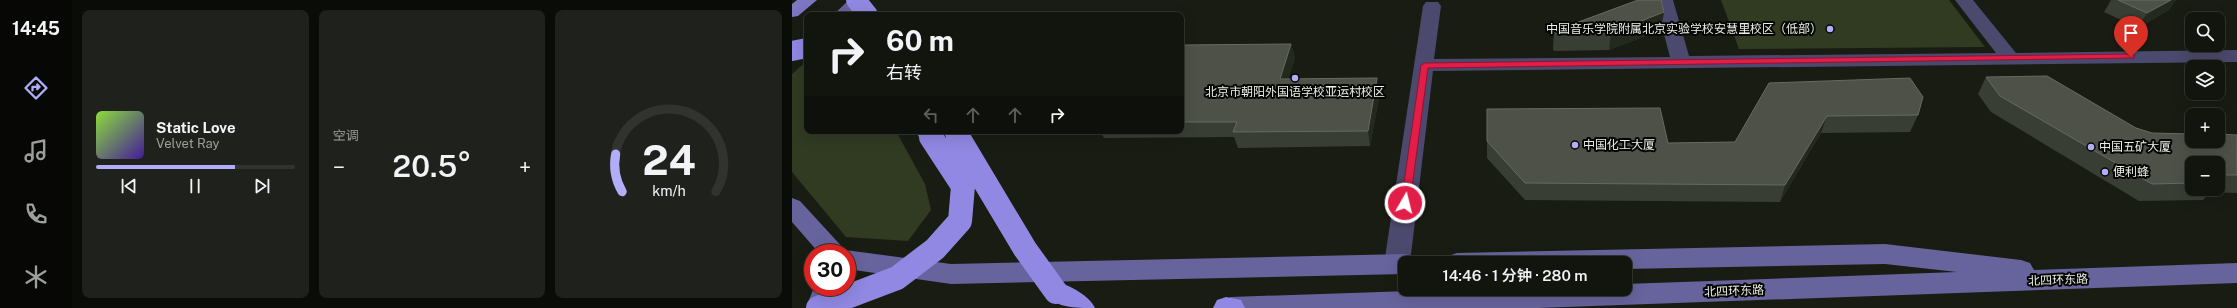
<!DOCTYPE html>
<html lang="zh">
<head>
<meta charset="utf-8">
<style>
  :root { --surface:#12150e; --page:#1f221c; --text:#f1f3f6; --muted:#9c9f9e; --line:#31342e; --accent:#b2adf9 }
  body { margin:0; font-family:"Public Sans","Noto Sans SC",sans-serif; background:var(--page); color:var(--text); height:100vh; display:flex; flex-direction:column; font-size:15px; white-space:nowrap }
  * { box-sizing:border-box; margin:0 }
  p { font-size:13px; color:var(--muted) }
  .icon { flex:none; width:22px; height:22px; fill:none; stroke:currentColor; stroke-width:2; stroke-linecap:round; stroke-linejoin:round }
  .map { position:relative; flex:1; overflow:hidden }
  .side { display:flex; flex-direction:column; gap:10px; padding:10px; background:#0a0c08; width:720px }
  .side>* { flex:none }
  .guide { position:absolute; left:12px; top:12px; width:380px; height:122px; border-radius:8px; box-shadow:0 4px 16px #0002,0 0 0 1px var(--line); background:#12150e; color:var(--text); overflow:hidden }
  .buttons { position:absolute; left:1393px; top:12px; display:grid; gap:8px }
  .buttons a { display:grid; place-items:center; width:40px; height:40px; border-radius:8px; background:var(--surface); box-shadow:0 4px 16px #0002,0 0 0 1px var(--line); font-size:20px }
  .speed { position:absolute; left:12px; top:244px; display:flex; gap:8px; font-size:20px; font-weight:700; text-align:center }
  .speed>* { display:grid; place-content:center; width:52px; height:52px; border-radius:50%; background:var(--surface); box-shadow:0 4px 16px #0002,0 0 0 1px var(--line); line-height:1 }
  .speed .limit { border:6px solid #d22; background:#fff; color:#111 }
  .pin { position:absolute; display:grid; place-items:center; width:34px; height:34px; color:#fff; margin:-41px -17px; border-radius:50% 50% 50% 0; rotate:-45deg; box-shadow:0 0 4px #0007 }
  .pin .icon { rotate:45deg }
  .me { position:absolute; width:44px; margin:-22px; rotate:8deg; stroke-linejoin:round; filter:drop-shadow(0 0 3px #0008) }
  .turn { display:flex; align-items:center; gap:14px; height:84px; padding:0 16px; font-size:18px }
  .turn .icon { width:52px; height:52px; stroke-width:2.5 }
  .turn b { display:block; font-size:28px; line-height:34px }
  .lanes { display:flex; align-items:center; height:38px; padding:0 16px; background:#0003; justify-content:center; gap:20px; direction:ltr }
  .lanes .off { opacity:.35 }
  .big { font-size:30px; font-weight:600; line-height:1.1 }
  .side .widget { flex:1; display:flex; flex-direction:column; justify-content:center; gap:6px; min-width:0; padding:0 14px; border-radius:8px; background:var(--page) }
  .side .dial { align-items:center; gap:0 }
  .dial svg { height:104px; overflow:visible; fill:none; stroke:var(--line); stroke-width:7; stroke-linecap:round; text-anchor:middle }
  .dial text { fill:var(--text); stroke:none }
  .song { display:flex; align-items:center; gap:12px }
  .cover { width:48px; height:48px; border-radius:6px; background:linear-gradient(135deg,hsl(90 70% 55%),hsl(260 70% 35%)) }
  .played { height:4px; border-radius:2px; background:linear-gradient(90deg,var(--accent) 70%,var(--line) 70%) }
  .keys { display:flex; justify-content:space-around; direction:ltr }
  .heat { display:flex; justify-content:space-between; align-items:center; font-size:22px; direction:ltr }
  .side .tiles { flex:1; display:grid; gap:10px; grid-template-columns:repeat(3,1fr) }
  .trip { position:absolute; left:606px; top:256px; width:234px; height:40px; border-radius:8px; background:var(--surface); box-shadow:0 4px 16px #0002,0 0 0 1px var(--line); font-weight:600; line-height:40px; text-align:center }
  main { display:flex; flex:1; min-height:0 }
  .menu { display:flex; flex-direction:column; width:72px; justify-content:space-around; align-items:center; background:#070806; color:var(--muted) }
  .menu .icon { width:28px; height:28px }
  .menu .current { color:var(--accent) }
  .menu b { font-size:18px; color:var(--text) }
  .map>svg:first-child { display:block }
  .green { fill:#303b22 }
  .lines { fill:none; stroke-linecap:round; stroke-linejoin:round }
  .street { fill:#4b496d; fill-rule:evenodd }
  .secondary { fill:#67639c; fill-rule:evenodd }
  .primary { fill:#7d76c0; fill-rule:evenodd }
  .highway { fill:#9088e2; fill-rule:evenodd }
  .highway-bridge-far1 { stroke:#9088e2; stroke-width:20 }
  .highway-bridge { stroke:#9088e2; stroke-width:24 }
  .wall { fill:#393e34; fill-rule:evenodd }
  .shaded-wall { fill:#24291e }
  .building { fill:#4d5147; stroke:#666a60 }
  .route { fill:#e11d48; stroke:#92132f }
  .poi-dot { fill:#b2adf9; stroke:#050604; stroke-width:1.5 }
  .labels { text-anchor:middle; stroke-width:4; stroke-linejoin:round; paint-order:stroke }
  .poi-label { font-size:12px; fill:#ecefe8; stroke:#050604; text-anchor:start }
  .street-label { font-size:12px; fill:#ecefe8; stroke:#050604 }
</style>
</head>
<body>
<main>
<nav class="menu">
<b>14:45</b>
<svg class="icon current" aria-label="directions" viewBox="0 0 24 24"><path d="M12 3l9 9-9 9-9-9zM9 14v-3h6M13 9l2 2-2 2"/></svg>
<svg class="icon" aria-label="music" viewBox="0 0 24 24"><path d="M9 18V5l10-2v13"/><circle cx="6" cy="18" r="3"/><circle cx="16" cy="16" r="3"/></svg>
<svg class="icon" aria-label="phone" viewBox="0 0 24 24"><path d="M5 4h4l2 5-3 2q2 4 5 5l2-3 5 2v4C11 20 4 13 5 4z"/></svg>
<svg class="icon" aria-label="climate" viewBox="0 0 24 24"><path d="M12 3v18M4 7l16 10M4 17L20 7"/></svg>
</nav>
<section class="side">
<div class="tiles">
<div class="widget">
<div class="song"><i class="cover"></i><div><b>Static Love</b><p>Velvet Ray</p></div></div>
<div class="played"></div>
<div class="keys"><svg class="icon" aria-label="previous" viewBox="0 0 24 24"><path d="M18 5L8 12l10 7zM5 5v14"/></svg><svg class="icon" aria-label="pause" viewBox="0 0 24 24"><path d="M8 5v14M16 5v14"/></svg><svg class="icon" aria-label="next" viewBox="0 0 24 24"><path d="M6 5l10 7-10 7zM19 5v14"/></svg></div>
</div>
<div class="widget"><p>空调</p>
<div class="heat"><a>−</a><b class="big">20.5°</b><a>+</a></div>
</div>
<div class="widget dial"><svg viewBox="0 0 100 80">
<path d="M14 69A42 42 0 1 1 86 69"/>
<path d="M14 69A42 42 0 0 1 9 40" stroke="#b2adf9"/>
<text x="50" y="56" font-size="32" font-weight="700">24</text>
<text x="50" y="72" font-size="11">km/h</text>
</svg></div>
</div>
</section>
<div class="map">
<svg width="1445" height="308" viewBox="0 0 1445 308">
  <rect width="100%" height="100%" fill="#181c12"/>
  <path class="green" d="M929,0H1157L1193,47L947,49Z
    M15,61V131H104L133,184L139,210L116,241L54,237L0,172V74Z"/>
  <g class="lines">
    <path class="street" d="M863,0H881L897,56L1204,53L1163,0H1181L1224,53L1445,50V62L641,71L618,263H613V271L605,274L596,271L592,264L631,6L634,2H646L649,6L642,59L878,57Z"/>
    <path class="secondary" d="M57,0H77L61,15H41Z
      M0,198L8,201L53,250L159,264L613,254L622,257L625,263H613V274L159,284L55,269V253H27L0,222Z
      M1093,244L1229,260L1238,263L1242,270L1445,263V283L746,308H426L430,300L439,297L676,289H833V284L1165,272L1093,264L833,269V263H652L656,256L665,253Z
      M22,287H48L40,308H14Z"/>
    <path class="primary" d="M5,0H25L6,16L0,17V4Z"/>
    <path class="highway" d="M264,281C278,286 297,295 303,308C284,308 261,308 251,292L255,285Z
      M434,297L449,300L453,308H421L425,300Z"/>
    <path class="highway-bridge-far1" d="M64,0L76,15
      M0,51L15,48
      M135,131L140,138
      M162,131L166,138"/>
    <path class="highway-bridge" d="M166,137L233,249L264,292
      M26,308L105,278L143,249L168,221L171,186L139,137"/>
  </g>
  <path class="wall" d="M1319,0H1384L1377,10L1346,28L1312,12Z
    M869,30L817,50L762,51L761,49L762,31Z
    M499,44L503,58L496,79L588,93L578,146L446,148L442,137L312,138L308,131H389V45Z
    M1194,77L1360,133L1445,135V193L1418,192L1411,200L1347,201L1199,112L1186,94ZM1400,163H1426V189H1400Z
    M977,83L1126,115L1118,132L1029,133L988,202L733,200L695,158V141L876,143L943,142Z"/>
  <path class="shaded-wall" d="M1379,0H1384L1377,10L1346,28L1355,13Z
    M872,12L869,30L817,50L819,33Z
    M499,44L503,58L492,94L488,79Z
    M585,78L588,93L578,146L576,131Z
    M1035,116L1029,133L988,202L993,185Z"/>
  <path class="building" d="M846,0H869L872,12L819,33H763L762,31Z
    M1326,0H1379L1355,13Z
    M499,44L488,79L585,78L576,131L441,132L445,122H389V45Z
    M1255,76L1344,128L1360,133L1400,134V141H1426V134L1445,135V175H1426V163H1400V183L1360,184L1208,96L1194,77Z
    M1118,78L1131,97L1126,115L1035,116L993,185L733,183L695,141V109L868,108L876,143L943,142L977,83Z"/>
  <path class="route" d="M1339,54L1342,55V58L636,68L618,203L613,207L609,203L629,65L633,63Z"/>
  <g class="poi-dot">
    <circle cx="1038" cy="29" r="4"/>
    <circle cx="503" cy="78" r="4"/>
    <circle cx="783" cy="145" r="4"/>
    <circle cx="1299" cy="147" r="4"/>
    <circle cx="1313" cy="172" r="4"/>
  </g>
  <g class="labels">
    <g class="poi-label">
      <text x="1030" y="33" text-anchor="end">中国音乐学院附属北京实验学校安慧里校区（低部）</text>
      <text x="503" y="96" text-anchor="middle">北京市朝阳外国语学校亚运村校区</text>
      <text x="791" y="149">中国化工大厦</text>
      <text x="1307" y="151">中国五矿大厦</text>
      <text x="1321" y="176">便利蜂</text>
    </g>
    <g class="street-label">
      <text transform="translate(1266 280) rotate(-2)" y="4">北四环东路</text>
      <text transform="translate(942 291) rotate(-2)" y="4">北四环东路</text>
    </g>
  </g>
</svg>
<div class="buttons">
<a><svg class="icon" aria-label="search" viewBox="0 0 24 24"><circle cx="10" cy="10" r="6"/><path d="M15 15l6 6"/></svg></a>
<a><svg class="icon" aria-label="layers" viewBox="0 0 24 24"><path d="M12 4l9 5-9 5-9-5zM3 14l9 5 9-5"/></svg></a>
<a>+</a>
<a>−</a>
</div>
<div class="speed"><div class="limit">30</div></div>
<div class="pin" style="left:1339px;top:57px;background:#d93025"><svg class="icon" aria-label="arrive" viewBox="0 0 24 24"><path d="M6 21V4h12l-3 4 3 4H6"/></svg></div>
<svg class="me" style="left:613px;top:203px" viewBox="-20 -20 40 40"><circle r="17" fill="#e11d48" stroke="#fff" stroke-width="3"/><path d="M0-11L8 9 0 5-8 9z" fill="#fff"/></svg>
<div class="trip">14:46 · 1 分钟 · 280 m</div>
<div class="guide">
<div class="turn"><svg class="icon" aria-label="right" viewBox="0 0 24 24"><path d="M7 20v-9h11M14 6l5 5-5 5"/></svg><div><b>60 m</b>右转</div></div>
<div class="lanes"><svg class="icon off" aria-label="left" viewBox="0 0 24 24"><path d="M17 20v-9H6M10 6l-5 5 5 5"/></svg><svg class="icon off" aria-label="ahead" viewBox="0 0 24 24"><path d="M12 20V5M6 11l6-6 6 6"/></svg><svg class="icon off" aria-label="ahead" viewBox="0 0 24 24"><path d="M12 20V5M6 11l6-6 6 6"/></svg><svg class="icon" aria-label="right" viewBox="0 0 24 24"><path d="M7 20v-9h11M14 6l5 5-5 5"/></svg></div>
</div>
</div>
</main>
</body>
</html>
